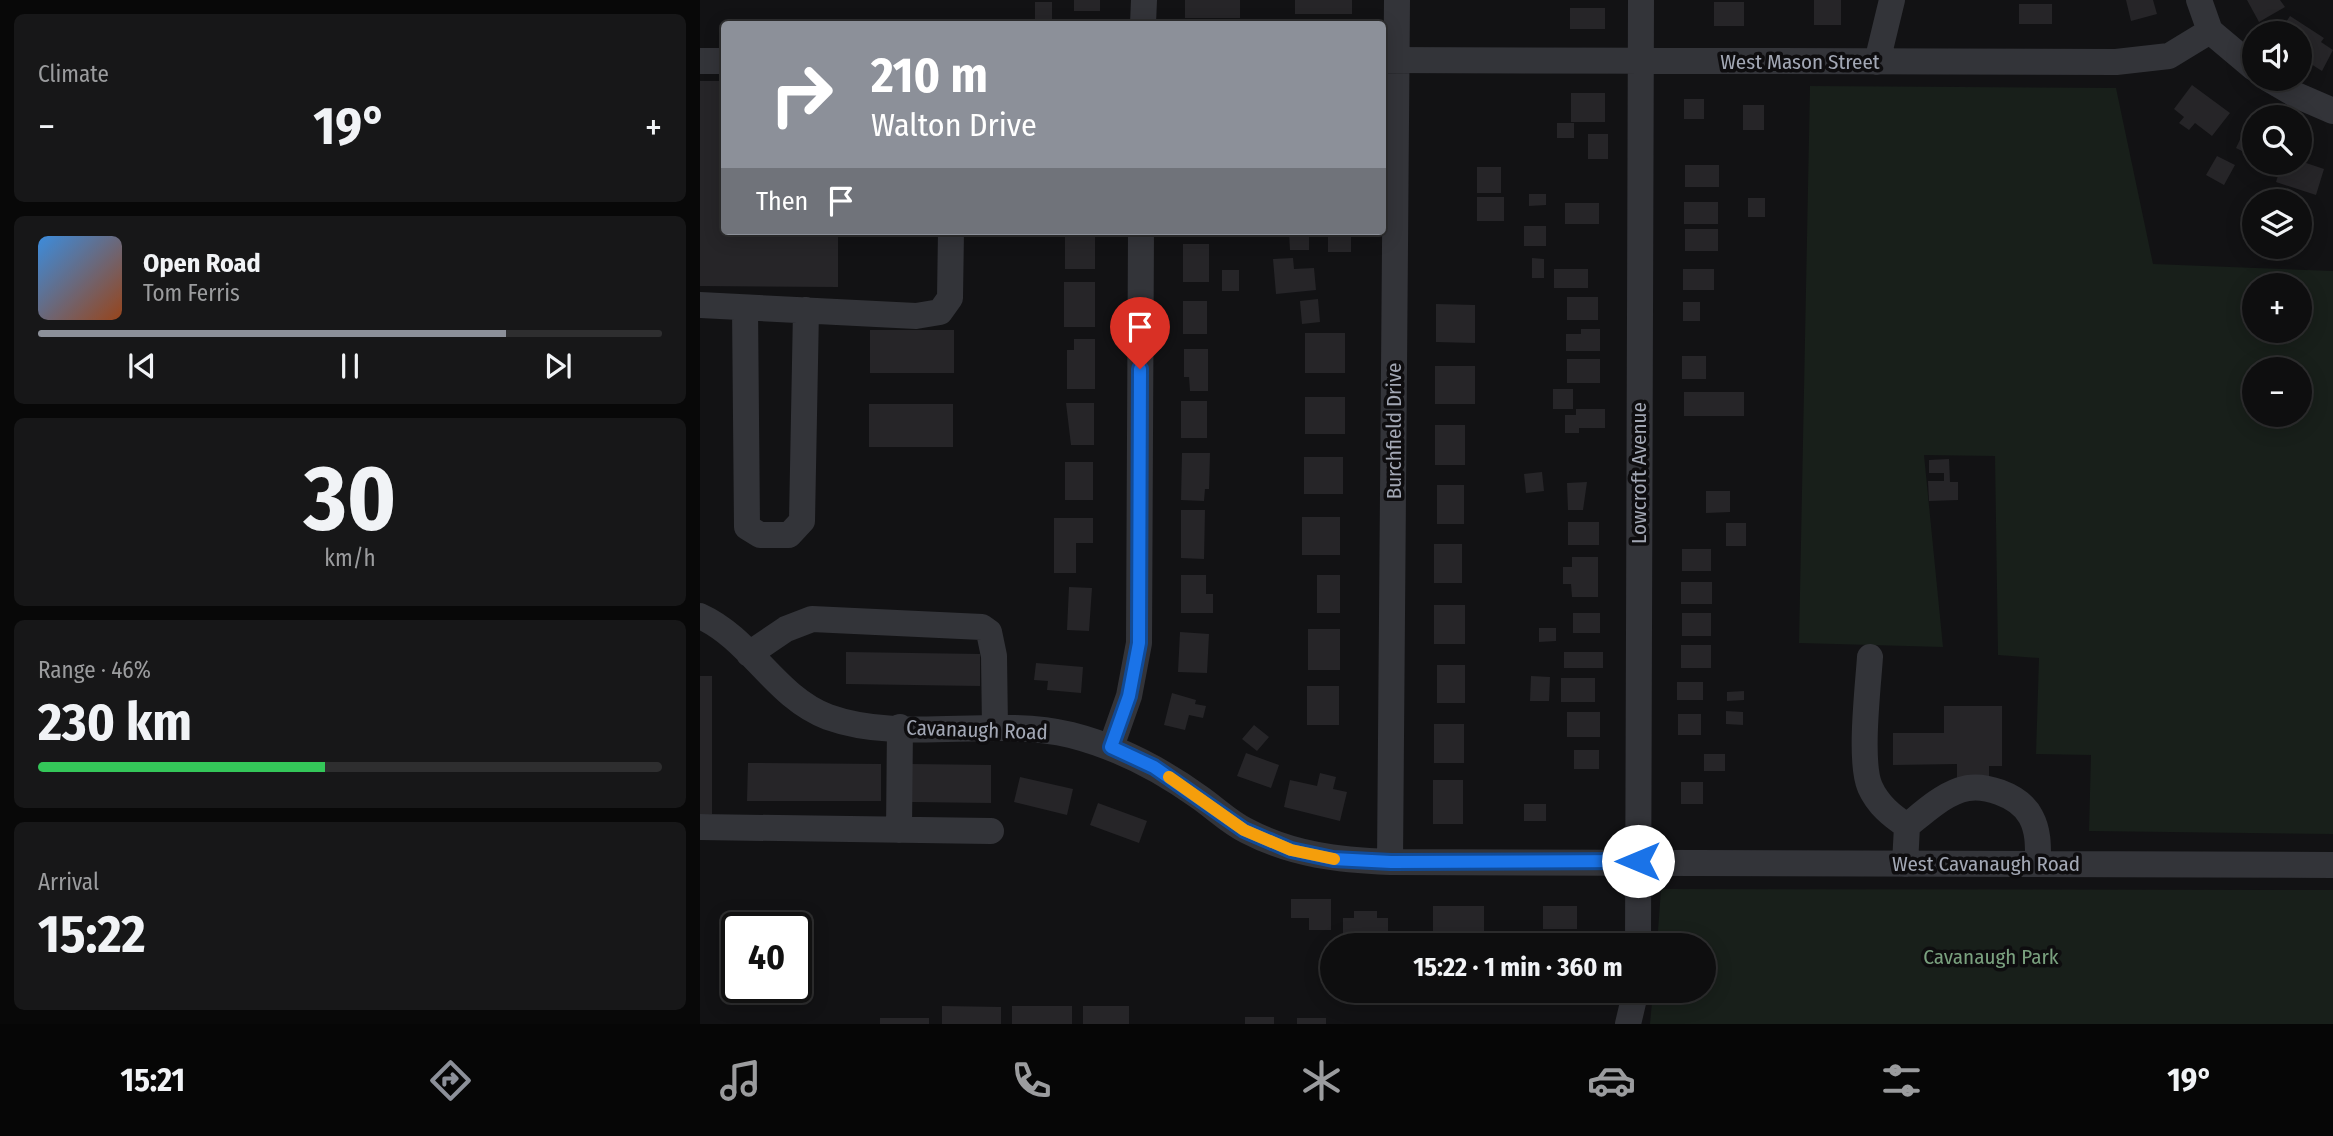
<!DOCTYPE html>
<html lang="en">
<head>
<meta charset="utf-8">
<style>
  :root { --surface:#0e0e0f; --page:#171718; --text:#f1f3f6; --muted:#9b9c9e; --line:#2e2e2f; --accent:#8c9099 }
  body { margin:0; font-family:"Fira Sans Condensed",sans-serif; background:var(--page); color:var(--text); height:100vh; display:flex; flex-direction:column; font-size:26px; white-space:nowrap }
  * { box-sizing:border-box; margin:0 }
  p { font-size:23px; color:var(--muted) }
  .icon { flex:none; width:38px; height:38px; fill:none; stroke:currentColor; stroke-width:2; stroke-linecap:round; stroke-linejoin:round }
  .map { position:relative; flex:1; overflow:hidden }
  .side { display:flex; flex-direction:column; gap:14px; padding:14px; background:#080808; width:700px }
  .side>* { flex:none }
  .guide { position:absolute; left:21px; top:21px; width:665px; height:214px; border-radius:7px; box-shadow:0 4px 18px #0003,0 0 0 2px var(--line); background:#8c9099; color:#fff; overflow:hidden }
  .controls { position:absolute; left:1542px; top:21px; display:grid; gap:14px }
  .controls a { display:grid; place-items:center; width:70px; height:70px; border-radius:50%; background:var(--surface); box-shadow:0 4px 18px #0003,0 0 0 2px var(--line); font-size:35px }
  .speed { position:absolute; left:21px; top:912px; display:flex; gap:14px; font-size:35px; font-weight:700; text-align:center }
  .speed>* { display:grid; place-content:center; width:91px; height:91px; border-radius:50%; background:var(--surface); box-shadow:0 4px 18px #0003,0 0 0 2px var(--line); line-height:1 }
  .speed .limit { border:4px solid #111; border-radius:10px; background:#fff; color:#111 }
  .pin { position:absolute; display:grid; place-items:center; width:60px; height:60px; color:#fff; margin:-72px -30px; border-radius:50% 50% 50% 0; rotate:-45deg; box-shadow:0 0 7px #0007 }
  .pin .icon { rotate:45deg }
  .me { position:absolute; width:77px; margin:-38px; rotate:270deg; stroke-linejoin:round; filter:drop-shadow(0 0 5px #0008) }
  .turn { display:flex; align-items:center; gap:24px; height:147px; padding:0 35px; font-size:32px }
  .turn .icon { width:91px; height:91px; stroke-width:2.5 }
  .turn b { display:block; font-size:49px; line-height:60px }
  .then { display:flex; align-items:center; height:66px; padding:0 35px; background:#0003; gap:14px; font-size:26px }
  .big { font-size:52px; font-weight:700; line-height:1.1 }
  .side .card { flex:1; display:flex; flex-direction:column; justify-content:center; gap:10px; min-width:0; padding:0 24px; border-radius:10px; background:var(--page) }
  .side .dial { align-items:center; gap:0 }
  .dial b { font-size:91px; line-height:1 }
  .song { display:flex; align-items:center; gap:21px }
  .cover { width:84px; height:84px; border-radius:10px; background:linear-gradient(135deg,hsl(210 70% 55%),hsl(20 70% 35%)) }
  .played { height:7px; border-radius:4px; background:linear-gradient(90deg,var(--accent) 75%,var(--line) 75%) }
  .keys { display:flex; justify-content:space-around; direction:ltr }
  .heat { display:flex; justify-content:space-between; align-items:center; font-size:38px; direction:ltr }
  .charge { height:10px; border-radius:5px; background:linear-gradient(90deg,#34c759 46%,var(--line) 0) }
  .trip { position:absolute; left:620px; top:933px; width:396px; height:70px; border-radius:35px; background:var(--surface); box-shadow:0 4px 18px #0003,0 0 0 2px var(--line); font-weight:700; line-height:70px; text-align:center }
  .tabs { display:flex; height:112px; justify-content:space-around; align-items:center; background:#060606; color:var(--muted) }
  .tabs .icon { width:49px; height:49px }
  .tabs .on { color:var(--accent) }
  .tabs b { font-size:32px; color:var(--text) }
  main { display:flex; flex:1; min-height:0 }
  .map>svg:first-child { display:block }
  .green { fill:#181f1a; fill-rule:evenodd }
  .building { fill:#262528 }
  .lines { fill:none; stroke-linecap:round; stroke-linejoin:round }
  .minor { stroke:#333439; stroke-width:26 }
  .route-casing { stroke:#114b97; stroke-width:18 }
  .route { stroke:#1a73e8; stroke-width:12 }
  .slow { stroke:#f59e0b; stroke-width:12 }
  .labels { text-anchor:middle; stroke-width:7; stroke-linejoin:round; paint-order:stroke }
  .street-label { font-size:21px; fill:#a3a8b5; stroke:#0e0d0f }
  .park-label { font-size:21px; fill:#7aa17f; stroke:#0e0d0f }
</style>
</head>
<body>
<main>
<section class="side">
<div class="card"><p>Climate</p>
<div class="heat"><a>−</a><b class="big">19°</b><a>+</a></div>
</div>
<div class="card">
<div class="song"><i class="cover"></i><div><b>Open Road</b><p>Tom Ferris</p></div></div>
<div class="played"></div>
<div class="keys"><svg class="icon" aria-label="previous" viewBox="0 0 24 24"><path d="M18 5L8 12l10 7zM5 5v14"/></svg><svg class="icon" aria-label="pause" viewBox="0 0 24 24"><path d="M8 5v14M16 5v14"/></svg><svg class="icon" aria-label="next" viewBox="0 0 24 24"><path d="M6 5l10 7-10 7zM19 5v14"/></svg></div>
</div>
<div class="card dial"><b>30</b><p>km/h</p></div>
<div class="card"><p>Range · 46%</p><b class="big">230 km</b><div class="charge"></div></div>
<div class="card"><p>Arrival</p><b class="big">15:22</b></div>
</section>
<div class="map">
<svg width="1633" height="1024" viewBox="0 0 1633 1024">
  <rect width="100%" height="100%" fill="#121214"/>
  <path class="green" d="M1110,86L1416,88L1453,264L1633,271V834L1389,831L1391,755L1336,754L1339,658L1298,655L1295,456L1224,455L1243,647L1099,643ZM1554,285H1600V331H1554ZM1554,369H1600V415H1554Z
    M961,889L1633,890V1024H950L953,991L1003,990V945H957Z"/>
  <path class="building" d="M374,0H400V11H374Z
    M485,0H540V18H485Z
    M595,0H652V14H595Z
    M1114,0H1141V25H1114Z
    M1426,0H1453L1457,14L1431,21Z
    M1547,0H1580L1585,7L1559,22Z
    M335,2H352V21H335Z
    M1014,2H1044V26H1014Z
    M1319,4H1352V24H1319Z
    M870,8H905V29H870Z
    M1590,16L1624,38L1621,42L1633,50L1622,71L1600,57V33H1579Z
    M0,81H24V231H138V287L0,286Z
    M1492,85L1530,113L1512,136L1495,123L1489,130L1479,123L1484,117L1474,109Z
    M871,93H905V122H871Z
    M984,99H1004V119H984Z
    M1043,105H1064V130H1043Z
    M857,123H874V138H857Z
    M1546,127L1554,131V157L1536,148Z
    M888,134H908V159H888Z
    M1517,156L1535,165L1524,185L1506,175Z
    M1600,161L1624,169L1616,195L1576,182L1582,163Z
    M985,165H1019V187H985Z
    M777,167H801V193H777Z
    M829,194H846V205L829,206Z
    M777,197H804V221H777Z
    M1048,198H1065V217H1048Z
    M984,202H1018V224H984Z
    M865,203H899V224H865Z
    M824,226H846V246H824Z
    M985,229H1018V251H985Z
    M365,231H395V269H365Z
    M628,231H651V252H628Z
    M609,232V250H590L589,233Z
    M483,244H509V282H483Z
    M593,258L594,269L614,268L616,290L576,294L573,259Z
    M832,258L844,259V278H832Z
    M854,269H888V288H854Z
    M983,269H1014V290H983Z
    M522,270H539V291H522Z
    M364,282H395V327H364Z
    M867,297H898V320H867Z
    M618,299L620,322L602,324L600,301Z
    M483,301H507V334H483Z
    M983,302H1000V321H983Z
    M736,304L775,305V343L736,342Z
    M881,329H900V351H866V334H881Z
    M170,330H254V373H170Z
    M605,333H645V373H605Z
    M374,339H395V389H367V350H374Z
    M484,349H508V391H490L489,377H484Z
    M982,356H1006V379H982Z
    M867,359H900V383H867Z
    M735,366H775V404H735Z
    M853,389H873V409H853Z
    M984,392H1044V416H984Z
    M605,397H645V434H605Z
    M481,401H507V438H481Z
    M366,403H394V445H371Z
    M169,404H253V447H169Z
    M876,409H905V428H879V433H865V415H876Z
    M735,425H765V465H735Z
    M482,453H510L509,489H505L504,501L481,500Z
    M604,457H643V494H604Z
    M1249,459L1250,482H1258V500L1229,501L1228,481H1244V473H1229V460Z
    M365,462H393V500H365Z
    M842,472L844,491L826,493L824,474Z
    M887,482L883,510H868L867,483Z
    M737,485H764V524H737Z
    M1006,491H1030V512L1006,513Z
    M481,510H505L504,559L481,558Z
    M602,517H640V555H602Z
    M354,518H393V543H376V573H354Z
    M868,522H899V545H868Z
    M1026,523H1046V546H1026Z
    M734,544H762V583H734Z
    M982,549H1011V571H982Z
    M872,557H898V597H872L871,584H863V567H872Z
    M481,575H506V594H513V613H481Z
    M617,575H640V613H617Z
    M981,582H1012V604H981Z
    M369,587L392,588L389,631L367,630Z
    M734,605H765V644H734Z
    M873,613H900V633H873Z
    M982,613H1011V636H982Z
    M839,628H856V641L839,642Z
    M608,629H640V670H608Z
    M480,632L509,634L507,673L478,672Z
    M981,645H1011V668H981Z
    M146,652L280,654V686L146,684Z
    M864,652H903V668H864Z
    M336,663L383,667L381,693L347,690L348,681L334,680Z
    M737,665H765V703H737Z
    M0,676H12V814H0Z
    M831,676L850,677L849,701H830Z
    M861,678H895V702H861Z
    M977,682H1003V700H977Z
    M607,686H639V725H607Z
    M1044,691V700L1027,701V692Z
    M472,693L496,700L495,704L506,706L503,718L489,715L485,730L464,725Z
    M1244,706H1302V766H1289V778H1257V764L1193,765V733H1244Z
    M1026,711L1043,712V725L1026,724Z
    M867,712H900V737H867Z
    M978,714H1001V735H978Z
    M734,724H764V763H734Z
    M554,725L569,737L557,751L542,739Z
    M874,750H899V769H874Z
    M546,753L579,765L571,788L537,776Z
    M1004,754H1025V771H1004Z
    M48,763L181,764V801H47Z
    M212,764L291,765V803L212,802Z
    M620,773L636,777L633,789L647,792L640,821L584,807L590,780L617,786Z
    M320,777L373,789L367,815L314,802Z
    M733,780H763V824H733Z
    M981,782H1003V804H981Z
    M398,803L447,821L439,843L390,825Z
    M824,804H846V821H824Z
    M591,899H631V930H609V918H591Z
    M733,906H784V932H733Z
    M843,906H877V929H843Z
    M654,911H677V918H688V945H643V918H654Z
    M242,1006L301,1007V1024H242Z
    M312,1006H372V1024H312Z
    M383,1006H429V1024H383Z
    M545,1017H574V1024H545Z
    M180,1018H229V1024H180Z
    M597,1018H626V1024H597Z"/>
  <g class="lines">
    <path class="minor" d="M1499,0L1510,31L1554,68
      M443,24L444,0
      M682,60L1416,62L1469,56L1510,31
      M0,61H24
      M1177,62L1192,0
      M1569,79L1596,95L1633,111
      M0,305L216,316L240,312L250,298L251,231
      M45,308L47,527L60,535H89L102,521L106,310
      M0,616C51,639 75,697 128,717C203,744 293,716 371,735C418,747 460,769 499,797C515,808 530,823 547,831C593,855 639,860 690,862L1633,865
      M49,654L86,629L112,619L282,627L289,632L294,656L295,728
      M1170,657C1168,687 1159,762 1170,787C1178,805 1192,816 1207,826L1205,864
      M411,747L429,696L439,643L441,231
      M1207,826C1223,813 1240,797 1260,790C1282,782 1320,795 1331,817C1339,832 1338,848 1338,864
      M0,827L291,831
      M199,830L200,727
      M690,862L697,0
      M938,945L941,0
      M928,1024L936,990"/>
  </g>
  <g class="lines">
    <g class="route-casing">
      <path id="route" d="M440,369L439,643L429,696L411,747L454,767L544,830L591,850L633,859L691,862L938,861"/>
    </g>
    <use href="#route" class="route"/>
    <path class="slow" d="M469,777L544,830L591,850L634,859"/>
  </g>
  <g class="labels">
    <g class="street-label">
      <text x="1100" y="69">West Mason Street</text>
      <text transform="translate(694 431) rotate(-90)" y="7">Burchfield Drive</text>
      <text transform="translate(939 473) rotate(-90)" y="7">Lowcroft Avenue</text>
      <text transform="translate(277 730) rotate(2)" y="7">Cavanaugh Road</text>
      <text x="1286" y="871">West Cavanaugh Road</text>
    </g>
    <g class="park-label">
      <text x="1291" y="964">Cavanaugh Park</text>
    </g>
  </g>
</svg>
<div class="controls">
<a><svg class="icon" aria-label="sound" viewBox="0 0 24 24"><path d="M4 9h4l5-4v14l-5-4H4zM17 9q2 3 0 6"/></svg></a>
<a><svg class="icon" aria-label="search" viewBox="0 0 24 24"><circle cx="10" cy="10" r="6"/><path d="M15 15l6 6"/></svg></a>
<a><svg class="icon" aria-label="layers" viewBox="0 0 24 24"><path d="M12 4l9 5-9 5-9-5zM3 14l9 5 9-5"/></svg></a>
<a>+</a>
<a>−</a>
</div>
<div class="speed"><div class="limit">40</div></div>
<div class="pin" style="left:440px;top:369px;background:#d93025"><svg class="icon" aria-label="arrive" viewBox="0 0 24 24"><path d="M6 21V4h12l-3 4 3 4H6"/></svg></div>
<svg class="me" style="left:938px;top:861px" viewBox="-20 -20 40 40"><circle r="19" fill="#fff"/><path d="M0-13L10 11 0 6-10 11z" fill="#1a73e8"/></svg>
<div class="trip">15:22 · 1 min · 360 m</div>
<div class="guide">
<div class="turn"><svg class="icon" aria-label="right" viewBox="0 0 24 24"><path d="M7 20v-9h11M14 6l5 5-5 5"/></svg><div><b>210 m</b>Walton Drive</div></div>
<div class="then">Then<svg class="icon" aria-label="arrive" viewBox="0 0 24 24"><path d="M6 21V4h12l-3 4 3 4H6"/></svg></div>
</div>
</div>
</main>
<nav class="tabs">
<b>15:21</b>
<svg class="icon on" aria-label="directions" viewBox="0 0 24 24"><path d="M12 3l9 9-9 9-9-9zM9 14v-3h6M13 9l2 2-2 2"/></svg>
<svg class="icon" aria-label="music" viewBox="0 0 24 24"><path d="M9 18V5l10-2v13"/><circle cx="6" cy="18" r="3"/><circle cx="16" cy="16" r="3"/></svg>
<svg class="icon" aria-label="phone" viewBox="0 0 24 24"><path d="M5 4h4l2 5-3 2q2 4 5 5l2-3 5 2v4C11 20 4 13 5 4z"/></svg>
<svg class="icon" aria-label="climate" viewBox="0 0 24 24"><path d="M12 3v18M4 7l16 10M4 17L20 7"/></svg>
<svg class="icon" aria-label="car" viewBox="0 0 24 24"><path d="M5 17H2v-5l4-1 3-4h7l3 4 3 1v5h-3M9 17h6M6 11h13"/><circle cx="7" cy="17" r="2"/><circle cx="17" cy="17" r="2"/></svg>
<svg class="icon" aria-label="filters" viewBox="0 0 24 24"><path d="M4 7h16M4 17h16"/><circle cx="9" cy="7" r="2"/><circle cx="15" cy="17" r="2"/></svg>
<b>19°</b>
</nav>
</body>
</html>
